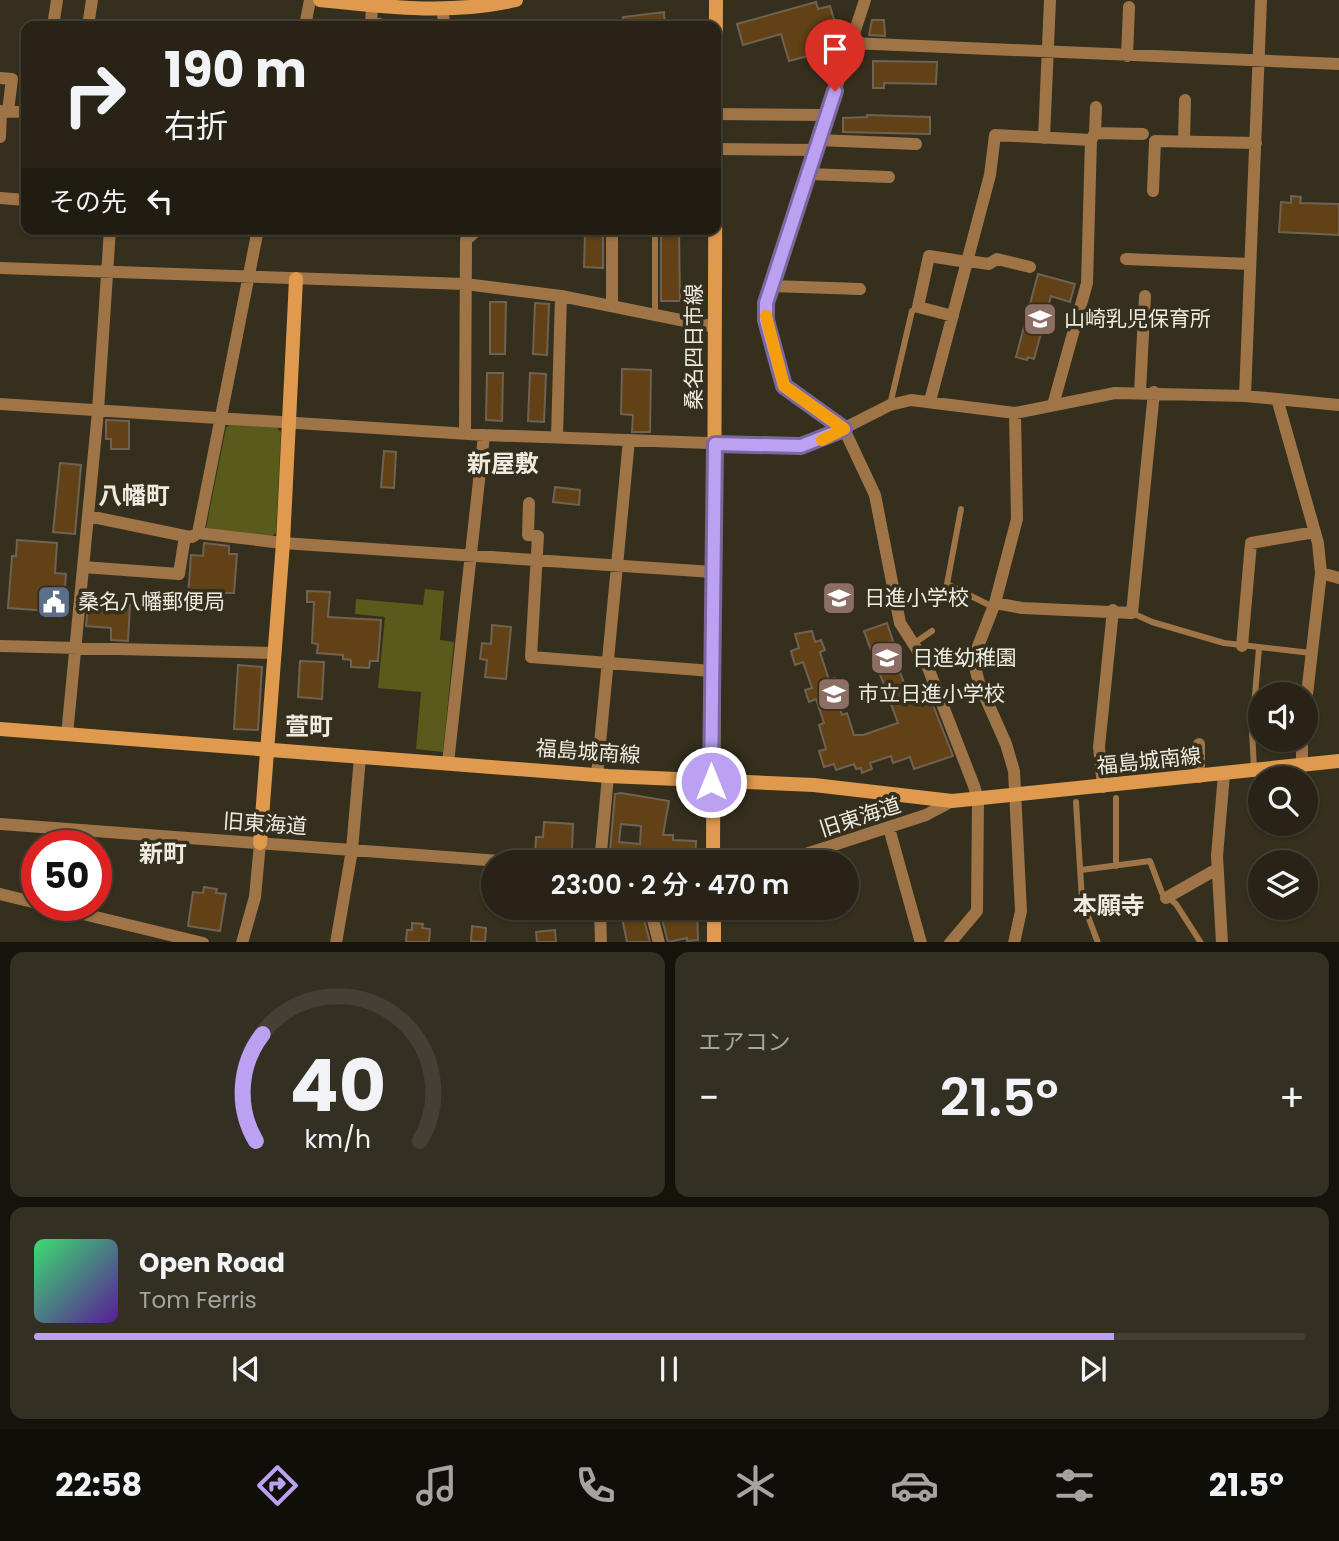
<!DOCTYPE html>
<html lang="ja">
<head>
<meta charset="utf-8">
<style>
  :root { --surface:#282316; --page:#342f23; --text:#f1f3f6; --muted:#a5a4a1; --line:#444035; --accent:#bca0f2 }
  body { margin:0; font-family:Poppins,"Noto Sans JP",sans-serif; background:var(--page); color:var(--text); height:100vh; display:flex; flex-direction:column; font-size:26px; white-space:nowrap }
  * { box-sizing:border-box; margin:0 }
  p { font-size:23px; color:var(--muted) }
  .icon { flex:none; width:38px; height:38px; fill:none; stroke:currentColor; stroke-width:2; stroke-linecap:round; stroke-linejoin:round }
  .map { position:relative; height:942px; overflow:hidden }
  .side { display:flex; flex-direction:column; gap:10px; padding:10px; background:#16130c; flex:1 }
  .side>* { flex:none }
  .banner { position:absolute; left:21px; top:21px; width:700px; height:214px; border-radius:14px; box-shadow:0 2px 5px #0004,0 0 0 2px var(--line); background:#282316; color:var(--text); overflow:hidden }
  .tools { position:absolute; left:1248px; top:682px; display:grid; gap:14px }
  .tools a { display:grid; place-items:center; width:70px; height:70px; border-radius:50%; background:var(--surface); box-shadow:0 2px 5px #0004,0 0 0 2px var(--line); font-size:35px }
  .speed { position:absolute; left:21px; top:830px; display:flex; gap:14px; font-size:35px; font-weight:700; text-align:center }
  .speed>* { display:grid; place-content:center; width:91px; height:91px; border-radius:50%; background:var(--surface); box-shadow:0 2px 5px #0004,0 0 0 2px var(--line); line-height:1 }
  .speed .limit { border:10px solid #d22; background:#fff; color:#111 }
  .pin { position:absolute; display:grid; place-items:center; width:60px; height:60px; color:#fff; margin:-72px -30px; border-radius:50% 50% 50% 0; rotate:-45deg; box-shadow:0 0 7px #0007 }
  .pin .icon { rotate:45deg }
  .me { position:absolute; width:77px; margin:-38px; rotate:0deg; stroke-linejoin:round; filter:drop-shadow(0 0 5px #0008) }
  .turn { display:flex; align-items:center; gap:24px; height:147px; padding:0 28px; font-size:32px }
  .turn .icon { width:91px; height:91px; stroke-width:2.5 }
  .turn b { display:block; font-size:49px; line-height:60px }
  .then { display:flex; align-items:center; height:66px; padding:0 28px; background:#0003; gap:14px; font-size:26px }
  .big { font-size:52px; font-weight:600; line-height:1.1 }
  .side .widget { flex:1; display:flex; flex-direction:column; justify-content:center; gap:10px; min-width:0; padding:0 24px; border-radius:14px; background:var(--page) }
  .side .dial { align-items:center; gap:0 }
  .dial svg { height:182px; overflow:visible; fill:none; stroke:var(--line); stroke-width:7; stroke-linecap:round; text-anchor:middle }
  .dial text { fill:var(--text); stroke:none }
  .song { display:flex; align-items:center; gap:21px }
  .cover { width:84px; height:84px; border-radius:10px; background:linear-gradient(135deg,hsl(140 70% 55%),hsl(270 70% 35%)) }
  .played { height:7px; border-radius:4px; background:linear-gradient(90deg,var(--accent) 85%,var(--line) 85%) }
  .keys { display:flex; justify-content:space-around; direction:ltr }
  .heat { display:flex; justify-content:space-between; align-items:center; font-size:38px; direction:ltr }
  .side .tiles { flex:1; display:grid; gap:10px; grid-template-columns:1fr 1fr }
  .widget:last-child { grid-column:span 2 }
  .trip { position:absolute; left:481px; top:850px; width:378px; height:70px; border-radius:35px; background:var(--surface); box-shadow:0 2px 5px #0004,0 0 0 2px var(--line); font-weight:600; line-height:70px; text-align:center }
  .tabs { display:flex; height:112px; justify-content:space-around; align-items:center; background:#100e09; color:var(--muted) }
  .tabs .icon { width:49px; height:49px }
  .tabs .on { color:var(--accent) }
  .tabs b { font-size:32px; color:var(--text) }
  .map>svg:first-child { display:block }
  .green { fill:#595b1a }
  .building { fill:#614115; stroke:#706253; stroke-width:2; fill-rule:evenodd }
  .lines { fill:none; stroke-linecap:round; stroke-linejoin:round }
  .lane { stroke:#9f7446; stroke-width:6 }
  .street { stroke:#9f7446; stroke-width:12 }
  .secondary { stroke:#df9a4d; stroke-width:14 }
  .route-casing { stroke:#7a689d; stroke-width:18 }
  .route { stroke:#bca0f2; stroke-width:12 }
  .slow { stroke:#f59e0b; stroke-width:12 }
  .labels { text-anchor:middle; stroke-width:7; stroke-linejoin:round; paint-order:stroke }
  .poi-label { font-size:21px; fill:#efebe0; stroke:#352f1e; text-anchor:start }
  .street-label { font-size:21px; fill:#efebe0; stroke:#352f1e }
  .quarter-label { font-size:24px; font-weight:bold; fill:#efebe0; stroke:#352f1e }
</style>
</head>
<body>
<div class="map">
<svg width="1339" height="943" viewBox="0 0 1339 943">
  <rect width="100%" height="100%" fill="#352f1e"/>
  <path class="green" d="M230,424L276,427L281,432L276,533L272,536L206,528L226,428Z
    M425,589L444,591L440,640L454,642L443,752L416,749L421,692L378,688L385,617L355,614L356,599L423,605Z"/>
  <path class="building" d="M816,2L818,9L830,6L835,23L817,29L823,52L789,61L781,34L743,45L737,24Z
    M664,12L665,26H624L623,17Z
    M872,20H884L885,36L869,35Z
    M873,61L937,62L936,84L884,83V88H873Z
    M867,115L930,117V134L843,132V118L867,117Z
    M1291,196L1301,197L1300,203L1339,204V235L1279,232L1281,202L1291,203Z
    M661,229H679L680,301H661Z
    M585,234H603V268L584,267Z
    M1038,274L1075,284L1070,302L1051,296L1034,359L1028,357L1027,360L1016,357Z
    M490,302H506L505,354H490Z
    M535,303L549,304L547,355L533,354Z
    M622,369L651,370L650,432H632L633,415L621,414Z
    M487,373H503L502,421L486,420Z
    M530,373L546,374L544,422L528,421Z
    M106,420L129,421V449H111V439H106Z
    M384,451L396,452L394,488L381,487Z
    M60,463L81,465L75,534L53,532Z
    M555,487L580,490L579,505L553,502Z
    M17,540L57,543L55,573L66,574L63,612L8,608L12,556H16Z
    M204,543L229,546V554H237L234,593H224V599L188,596L191,555L203,556Z
    M307,591L330,592L328,617L381,620L378,661H370L369,668L351,667V660L343,659V655L317,653L318,644L312,643L314,602H307Z
    M113,604L130,605L128,641L111,640V628L86,626L88,605Z
    M887,623L893,641L889,642L911,702L929,695L953,756L914,769L910,757L893,763L891,756L870,763L872,769L862,773L861,768L856,769L854,764L836,770L834,764L824,767L819,751L826,749L819,725L824,723L816,699L809,702L805,690L812,688L803,662L795,665L791,651L799,648L795,634L812,631L815,642L821,640L825,650L820,652L829,680L835,678L838,687L833,689L842,715L847,713L854,735H863L898,723L864,631Z
    M492,625L511,627L506,679L485,677L487,660L480,659L482,643L491,644Z
    M300,661L324,662L322,699L298,697Z
    M238,665L262,667L258,730L234,729Z
    M621,793L669,801L663,835H673V840L696,841L695,862H609L615,794ZM621,824L641,826L640,844L619,842Z
    M544,822L573,824L572,850L552,849L551,859L535,858L536,837H543Z
    M204,887L217,889L216,893L226,894L220,931L188,926L193,892L203,893Z
    M620,908H641L650,942H627Z
    M659,908H697L698,940L687,941V938L668,942Z
    M412,923L423,924L422,928L430,929L429,942H406L407,930H412Z
    M472,926L486,928L485,942L471,941Z
    M555,930L556,942H537L536,932Z"/>
  <g class="lines">
    <path class="lane" d="M655,315V229
      M890,405L912,311L918,307
      M961,509L947,584L993,607
      M1132,613L1152,622L1224,643L1311,653
      M913,644L932,631
      M1254,769L1252,730L1259,648
      M1116,798V866
      M1076,802L1082,900L1098,943
      M1081,870L1150,861L1162,893L1176,904L1201,943"/>
    <path class="street" d="M865,0L766,303V320L784,386L844,429L875,495L900,623L927,665L974,786L978,800L977,911L950,943
      M442,10L445,26
      M371,22L387,26
      M53,26L57,0
      M88,26L92,0
      M305,26L310,0
      M371,26L372,6
      M851,43L1339,64
      M1127,56L1129,7
      M0,78L12,79L8,111
      M0,111L26,112
      M717,114L826,115
      M1095,133L1096,107
      M0,137L1,111
      M1044,138L1050,0
      M818,140L916,144
      M1184,142L1185,100
      M717,149L815,150
      M808,174L889,177
      M1153,191L1155,141L1256,143
      M0,198L26,200
      M1126,259L1250,264
      M968,261L989,264L997,259L1030,267
      M0,268L465,284L561,296L715,327
      M772,286L860,289
      M612,306V229
      M953,316L918,307L929,256L967,262
      M1140,392L1145,296
      M1245,396L1261,0
      M930,401L990,175L995,135L1091,140L1095,133L1143,134
      M1278,402L1318,543L1321,573L1306,703
      M0,404L484,435L789,446L813,444L890,405L911,400L1015,413L1115,393L1245,396L1339,405
      M1053,405L1087,283L1091,140
      M465,433L466,240L478,229
      M557,436L561,296
      M529,503L528,535L538,536L531,657L712,671
      M88,516L185,536
      M198,533L258,229
      M83,567L179,574L185,536L192,537L198,533L283,543L713,572
      M1321,573L1339,578
      M995,603L1022,608L1132,613L1154,392
      M0,646L272,653
      M1242,646L1251,543L1315,532
      M67,735L98,411L110,229
      M1302,740V765
      M1199,744V777
      M448,763L484,435
      M597,775L629,440
      M1103,787L1099,747L1113,610
      M0,824L526,863
      M889,828L921,943
      M600,863L608,776
      M778,863L926,815L952,801
      M0,894L37,903
      M1166,898L1217,869
      M46,905L203,943
      M600,908L601,943
      M650,908L659,943
      M242,943L255,897L260,843
      M336,943L352,850L360,757
      M1014,943L1021,911L1014,771L1006,744L979,683L973,659L995,603L1017,519L1015,413
      M1222,943L1217,856L1224,774"/>
    <path class="secondary" d="M320,0C386,7 450,15 516,0
      M0,729L608,776L814,785L952,801L1339,761
      M260,843L283,543L296,279
      M713,863L716,0
      M714,908V943"/>
  </g>
  <g class="lines">
    <g class="route-casing">
      <path id="route" d="M711,782L715,444L801,446L844,429L784,386L766,320V303L835,91"/>
    </g>
    <use href="#route" class="route"/>
    <path class="slow" d="M766,316L784,386L844,429L822,440"/>
  </g>
  <defs>
    <g id="school-square" transform="scale(1.75)"><rect x="-9" y="-9" width="18" height="18" rx="4" fill="#8d6e63" stroke="#352f1e"/><path d="M0-5L7-2L0 1L-7-2ZM-4 1L0 2.5L4 1V4Q0 6-4 4Z" fill="#fff"/></g>
    <g id="civic-square" transform="scale(1.75)"><rect x="-9" y="-9" width="18" height="18" rx="4" fill="#5c6f8a" stroke="#352f1e"/><path d="M-.6-6.5H3V-4.5H.6V-3L4-1V1h2V6H-6V1h2V-1L-.6-3ZM-1.2 2.5V6h2.4V2.5Z" fill="#fff"/></g>
  </defs>
  <g fill-rule="evenodd">
    <use href="#school-square" x="1040" y="319"/>
    <use href="#school-square" x="839" y="598"/>
    <use href="#civic-square" x="54" y="602"/>
    <use href="#school-square" x="887" y="658"/>
    <use href="#school-square" x="834" y="694"/>
  </g>
  <g class="labels">
    <g class="poi-label">
      <text x="1064" y="326">山崎乳児保育所</text>
      <text x="864" y="605">日進小学校</text>
      <text x="78" y="609">桑名八幡郵便局</text>
      <text x="912" y="665">日進幼稚園</text>
      <text x="858" y="701">市立日進小学校</text>
    </g>
    <g class="street-label">
      <text transform="translate(694 347) rotate(-90)" y="7">桑名四日市線</text>
      <text transform="translate(588 752) rotate(4)" y="7">福島城南線</text>
      <text transform="translate(1149 761) rotate(-6)" y="7">福島城南線</text>
      <text transform="translate(860 817) rotate(-18)" y="7">旧東海道</text>
      <text transform="translate(265 824) rotate(4)" y="7">旧東海道</text>
    </g>
    <g class="quarter-label">
      <text x="503" y="472">新屋敷</text>
      <text x="134" y="504">八幡町</text>
      <text x="309" y="735">萱町</text>
      <text x="163" y="862">新町</text>
      <text x="1109" y="914">本願寺</text>
    </g>
  </g>
</svg>
<div class="tools">
<a><svg class="icon" aria-label="sound" viewBox="0 0 24 24"><path d="M4 9h4l5-4v14l-5-4H4zM17 9q2 3 0 6"/></svg></a>
<a><svg class="icon" aria-label="search" viewBox="0 0 24 24"><circle cx="10" cy="10" r="6"/><path d="M15 15l6 6"/></svg></a>
<a><svg class="icon" aria-label="layers" viewBox="0 0 24 24"><path d="M12 4l9 5-9 5-9-5zM3 14l9 5 9-5"/></svg></a>
</div>
<div class="speed"><div class="limit">50</div></div>
<div class="pin" style="left:835px;top:91px;background:#d93025"><svg class="icon" aria-label="arrive" viewBox="0 0 24 24"><path d="M6 21V4h12l-3 4 3 4H6"/></svg></div>
<svg class="me" style="left:711px;top:782px" viewBox="-20 -20 40 40"><circle r="17" fill="#bca0f2" stroke="#fff" stroke-width="3"/><path d="M0-11L8 9 0 5-8 9z" fill="#fff"/></svg>
<div class="trip">23:00 · 2 分 · 470 m</div>
<div class="banner">
<div class="turn"><svg class="icon" aria-label="right" viewBox="0 0 24 24"><path d="M7 20v-9h11M14 6l5 5-5 5"/></svg><div><b>190 m</b>右折</div></div>
<div class="then">その先<svg class="icon" aria-label="left" viewBox="0 0 24 24"><path d="M17 20v-9H6M10 6l-5 5 5 5"/></svg></div>
</div>
</div>
<section class="side">
<div class="tiles">
<div class="widget dial"><svg viewBox="0 0 100 80">
<path d="M14 69A42 42 0 1 1 86 69"/>
<path d="M14 69A42 42 0 0 1 17 22" stroke="#bca0f2"/>
<text x="50" y="56" font-size="32" font-weight="700">40</text>
<text x="50" y="72" font-size="11">km/h</text>
</svg></div>
<div class="widget"><p>エアコン</p>
<div class="heat"><a>−</a><b class="big">21.5°</b><a>+</a></div>
</div>
<div class="widget">
<div class="song"><i class="cover"></i><div><b>Open Road</b><p>Tom Ferris</p></div></div>
<div class="played"></div>
<div class="keys"><svg class="icon" aria-label="previous" viewBox="0 0 24 24"><path d="M18 5L8 12l10 7zM5 5v14"/></svg><svg class="icon" aria-label="pause" viewBox="0 0 24 24"><path d="M8 5v14M16 5v14"/></svg><svg class="icon" aria-label="next" viewBox="0 0 24 24"><path d="M6 5l10 7-10 7zM19 5v14"/></svg></div>
</div>
</div>
</section>
<nav class="tabs">
<b>22:58</b>
<svg class="icon on" aria-label="directions" viewBox="0 0 24 24"><path d="M12 3l9 9-9 9-9-9zM9 14v-3h6M13 9l2 2-2 2"/></svg>
<svg class="icon" aria-label="music" viewBox="0 0 24 24"><path d="M9 18V5l10-2v13"/><circle cx="6" cy="18" r="3"/><circle cx="16" cy="16" r="3"/></svg>
<svg class="icon" aria-label="phone" viewBox="0 0 24 24"><path d="M5 4h4l2 5-3 2q2 4 5 5l2-3 5 2v4C11 20 4 13 5 4z"/></svg>
<svg class="icon" aria-label="climate" viewBox="0 0 24 24"><path d="M12 3v18M4 7l16 10M4 17L20 7"/></svg>
<svg class="icon" aria-label="car" viewBox="0 0 24 24"><path d="M5 17H2v-5l4-1 3-4h7l3 4 3 1v5h-3M9 17h6M6 11h13"/><circle cx="7" cy="17" r="2"/><circle cx="17" cy="17" r="2"/></svg>
<svg class="icon" aria-label="filters" viewBox="0 0 24 24"><path d="M4 7h16M4 17h16"/><circle cx="9" cy="7" r="2"/><circle cx="15" cy="17" r="2"/></svg>
<b>21.5°</b>
</nav>
</body>
</html>
